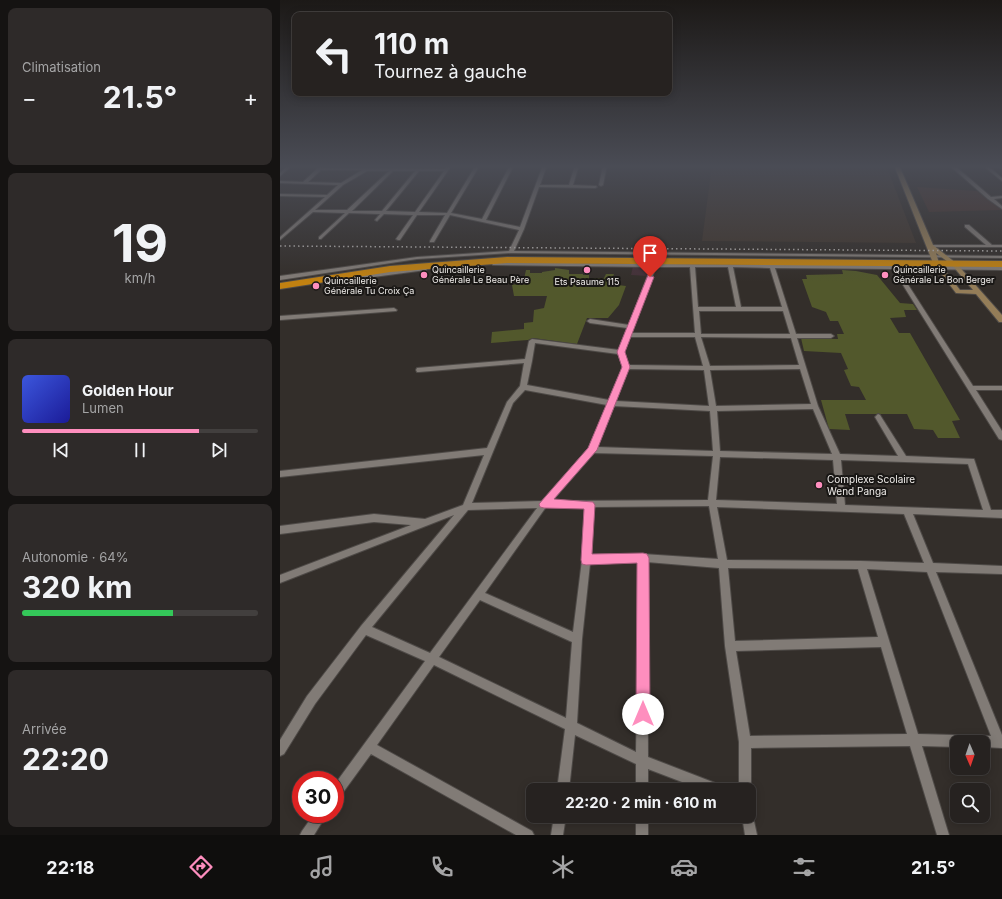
<!DOCTYPE html>
<html lang="fr">
<head>
<meta charset="utf-8">
<style>
  :root { --surface:#262220; --page:#2e2a29; --text:#f1f3f6; --muted:#a4a4a5; --line:#423f3e; --accent:#fe8ebe }
  body { margin:0; font-family:Inter,sans-serif; background:var(--page); color:var(--text); height:100vh; display:flex; flex-direction:column; font-size:15px; white-space:nowrap }
  * { box-sizing:border-box; margin:0 }
  p { font-size:13px; color:var(--muted) }
  .icon { flex:none; width:22px; height:22px; fill:none; stroke:currentColor; stroke-width:2; stroke-linecap:round; stroke-linejoin:round }
  .map { position:relative; flex:1; overflow:hidden }
  .details { display:flex; flex-direction:column; gap:8px; padding:8px; background:#151312; width:280px }
  .details>* { flex:none }
  .banner { position:absolute; left:12px; top:12px; width:380px; height:84px; border-radius:8px; box-shadow:0 2px 10px #0003,0 0 0 1px var(--line); background:#262220; color:var(--text); overflow:hidden }
  .needle { width:26px; rotate:178deg }
  .buttons { position:absolute; left:670px; top:735px; display:grid; gap:8px }
  .buttons a { display:grid; place-items:center; width:40px; height:40px; border-radius:8px; background:var(--surface); box-shadow:0 2px 10px #0003,0 0 0 1px var(--line); font-size:20px }
  .speed { position:absolute; left:12px; top:771px; display:flex; gap:8px; font-size:20px; font-weight:700; text-align:center }
  .speed>* { display:grid; place-content:center; width:52px; height:52px; border-radius:50%; background:var(--surface); box-shadow:0 2px 10px #0003,0 0 0 1px var(--line); line-height:1 }
  .speed .limit { border:6px solid #d22; background:#fff; color:#111 }
  .pin { position:absolute; display:grid; place-items:center; width:34px; height:34px; color:#fff; margin:-41px -17px; border-radius:50% 50% 50% 0; rotate:-45deg; box-shadow:0 0 4px #0007 }
  .pin .icon { rotate:45deg }
  .me { position:absolute; width:44px; margin:-22px; rotate:0deg; stroke-linejoin:round; filter:drop-shadow(0 0 3px #0008) }
  .turn { display:flex; align-items:center; gap:14px; height:84px; padding:0 16px; font-size:18px }
  .turn .icon { width:52px; height:52px; stroke-width:2.5 }
  .turn b { display:block; font-size:28px; line-height:34px }
  .big { font-size:30px; font-weight:700; line-height:1.1 }
  .details .widget { flex:1; display:flex; flex-direction:column; justify-content:center; gap:6px; min-width:0; padding:0 14px; border-radius:8px; background:var(--page) }
  .details .dial { align-items:center; gap:0 }
  .dial b { font-size:52px; line-height:1 }
  .song { display:flex; align-items:center; gap:12px }
  .cover { width:48px; height:48px; border-radius:6px; background:linear-gradient(135deg,hsl(230 70% 55%),hsl(240 70% 35%)) }
  .played { height:4px; border-radius:2px; background:linear-gradient(90deg,var(--accent) 75%,var(--line) 75%) }
  .keys { display:flex; justify-content:space-around; direction:ltr }
  .heat { display:flex; justify-content:space-between; align-items:center; font-size:22px; direction:ltr }
  .charge { height:6px; border-radius:3px; background:linear-gradient(90deg,#34c759 64%,var(--line) 0) }
  .trip { position:absolute; left:246px; top:783px; width:230px; height:40px; border-radius:8px; background:var(--surface); box-shadow:0 2px 10px #0003,0 0 0 1px var(--line); font-weight:700; line-height:40px; text-align:center }
  .tabs { display:flex; height:64px; justify-content:space-around; align-items:center; background:#0f0e0d; color:var(--muted) }
  .tabs .icon { width:28px; height:28px }
  .tabs .on { color:var(--accent) }
  .tabs b { font-size:18px; color:var(--text) }
  main { display:flex; flex:1; min-height:0 }
  .map>svg:first-child { display:block }
  .commercial { fill:#443138 }
  .built { fill:#40362e }
  .education { fill:#45322c }
  .green { fill:#52582c }
  .lines { fill:none; stroke-linecap:round; stroke-linejoin:round }
  .street-casing { stroke:#4e4a47; stroke-width:2 }
  .secondary-casing { stroke:#4e4a47; stroke-width:2 }
  .highway-casing { stroke:#4e4a47; stroke-width:2 }
  .street { fill:#817b76; fill-rule:evenodd }
  .secondary { fill:#947d58; fill-rule:evenodd }
  .highway { fill:#c18111; fill-rule:evenodd }
  .rail { stroke:#b0aca9; stroke-width:1.5; stroke-dasharray:1.5 3; stroke-linecap:butt }
  .route { fill:#fe8ebe; stroke:#a55c7c }
  .poi-dot { fill:#fe8ebe; stroke:#191715; stroke-width:1.5 }
  .labels { text-anchor:middle; stroke-width:4; stroke-linejoin:round; paint-order:stroke }
  .far-poi-label { font-size:9px; fill:#f0edea; stroke:#191715; text-anchor:start }
  .poi-label { font-size:10px; fill:#f0edea; stroke:#191715; text-anchor:start }
</style>
</head>
<body>
<main>
<section class="details">
<div class="widget"><p>Climatisation</p>
<div class="heat"><a>−</a><b class="big">21.5°</b><a>+</a></div>
</div>
<div class="widget dial"><b>19</b><p>km/h</p></div>
<div class="widget">
<div class="song"><i class="cover"></i><div><b>Golden Hour</b><p>Lumen</p></div></div>
<div class="played"></div>
<div class="keys"><svg class="icon" aria-label="previous" viewBox="0 0 24 24"><path d="M18 5L8 12l10 7zM5 5v14"/></svg><svg class="icon" aria-label="pause" viewBox="0 0 24 24"><path d="M8 5v14M16 5v14"/></svg><svg class="icon" aria-label="next" viewBox="0 0 24 24"><path d="M6 5l10 7-10 7zM19 5v14"/></svg></div>
</div>
<div class="widget"><p>Autonomie · 64%</p><b class="big">320 km</b><div class="charge"></div></div>
<div class="widget"><p>Arrivée</p><b class="big">22:20</b></div>
</section>
<div class="map">
<svg width="722" height="835" viewBox="0 0 722 835">
  <rect width="100%" height="100%" fill="#332e2a"/>
  <path class="commercial" d="M353,266H372L368,276L351,275Z"/>
  <path class="built" d="M432,165H606L636,243L422,241Z"/>
  <path class="education" d="M637,187L697,191L722,210L649,212Z"/>
  <path class="green" d="M275,268L289,270V274H303V275H309V278H324L326,274H334L330,284L346,286L339,305L328,318H307L297,344L253,338L248,340L211,343L212,332L244,329V323L253,322L254,310L264,308L267,296H234L232,285L237,284L239,280L244,279L246,270H250V273H262V272L275,270Z
    M562,270L576,271L597,275L620,303L633,304L637,310H624L626,317L610,318L619,333H630L680,420L672,421L680,438H658L653,430L634,429L627,414H565L570,430L549,429L541,400H586L579,387L571,386L564,370L568,369L561,353L524,351L521,338L558,339L557,334H564L558,321H550L546,312L532,307L522,279H527L526,275L563,274Z"/>
  <g class="lines">
    <g class="street-casing">
      <path id="street" d="M8,165H13L0,176V173Z
        M168,165H172L139,212L167,213L196,165H200L171,213L202,219L230,165H234L206,220L240,227L263,165H267L260,185H289L295,165H299L293,185L316,186L317,187L315,188L259,187L244,229L234,251L722,256V258L231,253L137,259L0,280V276L137,257L229,251L239,230L170,215L154,242H150V241L165,215H137L120,240H118L116,239L133,215L104,214L97,221L95,220L100,214L69,213L41,239H39V237L65,213L33,212L0,240V237L45,197L0,196V194L47,195L58,185L0,183V181L23,182L38,168L42,166L44,167L43,168L165,169ZM41,170H82L61,183L28,182ZM87,171H109L67,210H35L63,185ZM113,171H135L102,211H72ZM139,171H164L135,212L106,211Z
        M323,165H327L323,185L321,186L319,185Z
        M669,165H674L711,197L722,196V198L714,199L722,206V209L708,199Z
        M702,165H707L722,178V181Z
        M707,165L722,166V168L709,166Z
        M685,225H689L712,245H722V247H650L648,246L650,245H706L685,227Z
        M215,262L373,264L375,262L377,264L722,266V270L618,269L693,386H722V390H696L722,431V440L719,439L613,269L495,268L516,334H551L554,336L551,338H517L538,406L560,454L618,456L595,417L598,414L600,415L626,456L694,459L711,510H722V518L633,514L653,563L722,566V574L656,572L722,735V748L703,747V742H677V747L642,746L669,835H657L630,746L471,748V790L469,794V790H459V742L445,646L439,568L367,562L368,757L443,786L445,790H423L368,769V790H356V764L295,735L289,790H277L285,729L154,665L97,745L252,831L254,835H236L91,754L59,798L55,800V784L145,661L86,635L35,704L4,754L0,756V740L27,696L81,626L174,515L0,583V575L131,525L94,522L0,534V526L94,514L145,519L183,505L204,455L0,477V471L207,448L227,402L240,386L244,363L139,372H137L136,370L137,368L245,359L249,341L252,339L339,350L347,328L310,323L307,321L310,319L349,325L371,267L213,265L212,264ZM376,267H410L415,333H351ZM415,267H448L456,307H418ZM453,267L490,268L502,307H461ZM419,311H503L510,334H421ZM350,337H415L423,366L348,365L344,352ZM421,337L511,338L519,365L430,366ZM255,343L338,354L343,367L329,400L247,385L252,361ZM348,369L424,370L429,406L336,401ZM520,369L531,404L436,406L430,370ZM245,390L327,405L309,448L262,501L192,503L233,403ZM334,406L430,411L433,451L317,447ZM533,409L552,454L440,451L437,411ZM314,453L433,456L428,500L272,501ZM440,457L553,460L557,504L436,500ZM561,460L688,464L703,510L565,505ZM429,506L438,559L363,554L311,556L313,507ZM266,507H305L302,560L293,632L205,593ZM437,507L624,514L644,563L581,561L447,560ZM257,508L150,653L92,627L188,510ZM359,562L356,752L297,723L302,639L310,564ZM448,568L578,569L598,637L455,641ZM587,569L647,572L711,736L638,734ZM200,600L292,642L286,718L159,657ZM601,647L627,734L470,736L456,651Z
        M144,267L147,269L146,270L71,280L68,278L71,276Z
        M114,308L117,310L116,311L0,320V316Z
        M469,810L472,812L477,835H465L462,816H469Z
        M34,814H47L34,835H20L22,831Z
        M274,816H286L283,835H271Z
        M356,816H368V835H356Z"/>
    </g>
    <g class="secondary-casing">
      <path id="secondary" d="M614,165H619L653,245L676,263L722,315V322H719L696,294L676,293L653,263ZM656,253L672,265L693,290H680L659,263Z"/>
    </g>
    <g class="highway-casing">
      <path id="highway" d="M227,257L722,261V267L227,263L110,272L0,289V283L110,266Z"/>
    </g>
    <use href="#street" class="street"/>
    <use href="#secondary" class="secondary"/>
    <use href="#highway" class="highway"/>
    <path class="rail" d="M0,246L722,251"/>
  </g>
  <linearGradient id="sky" x2="0" y2="1"><stop stop-color="#1c1917"/><stop offset="0.59" stop-color="#4a4c55"/><stop offset="1" stop-color="#4a4c55" stop-opacity="0"/></linearGradient>
  <rect width="722" height="282" fill="url(#sky)"/>
  <path class="route" d="M368,275L374,277L345,352L350,367L317,450L274,499L313,502L315,505L312,554L363,553L367,554L369,558L370,714L368,719L363,721L358,719L356,714L357,563L306,565L302,564L301,560L304,509L264,508L260,507L259,504L308,448L342,367L337,352Z"/>
  <g class="poi-dot">
    <circle cx="307" cy="270" r="4"/>
    <circle cx="144" cy="275" r="4"/>
    <circle cx="605" cy="275" r="4"/>
    <circle cx="36" cy="286" r="4"/>
    <circle cx="539" cy="485" r="4"/>
  </g>
  <g class="labels">
    <g class="far-poi-label">
      <text x="152" y="273">Quincaillerie<tspan x="152" dy="10">Générale Le Beau Père</tspan></text>
      <text x="613" y="273">Quincaillerie<tspan x="613" dy="10">Générale Le Bon Berger</tspan></text>
      <text x="44" y="284">Quincaillerie<tspan x="44" dy="10">Générale Tu Croix Ça</tspan></text>
      <text x="307" y="285" text-anchor="middle">Ets Psaume 115</text>
    </g>
    <g class="poi-label">
      <text x="547" y="483">Complexe Scolaire<tspan x="547" dy="12">Wend Panga</tspan></text>
    </g>
  </g>
</svg>
<div class="buttons">
<a><svg class="needle" viewBox="-14 -14 28 28"><path d="M0-13l5 13h-10z" fill="#e53935"/><path d="M0 13l5-13h-10z" fill="#a4a4a5"/></svg></a>
<a><svg class="icon" aria-label="search" viewBox="0 0 24 24"><circle cx="10" cy="10" r="6"/><path d="M15 15l6 6"/></svg></a>
</div>
<div class="speed"><div class="limit">30</div></div>
<div class="pin" style="left:370px;top:277px;background:#d93025"><svg class="icon" aria-label="arrive" viewBox="0 0 24 24"><path d="M6 21V4h12l-3 4 3 4H6"/></svg></div>
<svg class="me" style="left:363px;top:714px" viewBox="-20 -20 40 40"><circle r="19" fill="#fff"/><path d="M0-13L10 11 0 6-10 11z" fill="#fe8ebe"/></svg>
<div class="trip">22:20 · 2 min · 610 m</div>
<div class="banner">
<div class="turn"><svg class="icon" aria-label="left" viewBox="0 0 24 24"><path d="M17 20v-9H6M10 6l-5 5 5 5"/></svg><div><b>110 m</b>Tournez à gauche</div></div>
</div>
</div>
</main>
<nav class="tabs">
<b>22:18</b>
<svg class="icon on" aria-label="directions" viewBox="0 0 24 24"><path d="M12 3l9 9-9 9-9-9zM9 14v-3h6M13 9l2 2-2 2"/></svg>
<svg class="icon" aria-label="music" viewBox="0 0 24 24"><path d="M9 18V5l10-2v13"/><circle cx="6" cy="18" r="3"/><circle cx="16" cy="16" r="3"/></svg>
<svg class="icon" aria-label="phone" viewBox="0 0 24 24"><path d="M5 4h4l2 5-3 2q2 4 5 5l2-3 5 2v4C11 20 4 13 5 4z"/></svg>
<svg class="icon" aria-label="climate" viewBox="0 0 24 24"><path d="M12 3v18M4 7l16 10M4 17L20 7"/></svg>
<svg class="icon" aria-label="car" viewBox="0 0 24 24"><path d="M5 17H2v-5l4-1 3-4h7l3 4 3 1v5h-3M9 17h6M6 11h13"/><circle cx="7" cy="17" r="2"/><circle cx="17" cy="17" r="2"/></svg>
<svg class="icon" aria-label="filters" viewBox="0 0 24 24"><path d="M4 7h16M4 17h16"/><circle cx="9" cy="7" r="2"/><circle cx="15" cy="17" r="2"/></svg>
<b>21.5°</b>
</nav>
</body>
</html>
